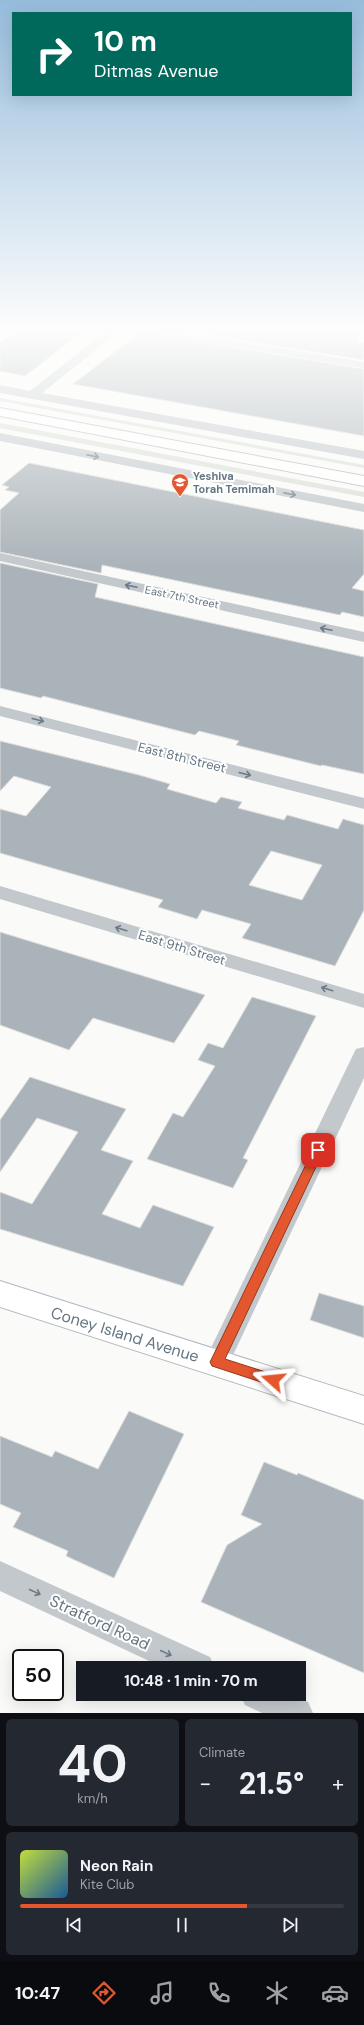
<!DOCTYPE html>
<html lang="en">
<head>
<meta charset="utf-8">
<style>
  :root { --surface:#171b24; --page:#242831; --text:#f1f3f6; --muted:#9ea1a6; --line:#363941; --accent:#e4572e }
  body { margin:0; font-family:"DM Sans",sans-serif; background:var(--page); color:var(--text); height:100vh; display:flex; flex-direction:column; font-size:15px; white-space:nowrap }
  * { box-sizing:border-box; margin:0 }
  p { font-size:13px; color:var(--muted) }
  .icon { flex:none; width:22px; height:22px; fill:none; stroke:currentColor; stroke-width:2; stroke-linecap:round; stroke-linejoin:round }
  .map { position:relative; height:1713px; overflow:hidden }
  .details { display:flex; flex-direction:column; gap:6px; padding:6px; background:#0d0f14; flex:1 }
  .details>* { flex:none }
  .hud { position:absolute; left:12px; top:12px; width:340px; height:84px; border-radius:0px; box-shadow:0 4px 16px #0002; background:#00695c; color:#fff; overflow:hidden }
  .speed { position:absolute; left:12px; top:1649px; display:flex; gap:8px; font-size:20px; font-weight:700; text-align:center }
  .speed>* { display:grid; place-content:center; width:52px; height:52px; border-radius:50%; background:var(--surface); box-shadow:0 4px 16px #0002; line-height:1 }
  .speed .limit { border:2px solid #111; border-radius:6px; background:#fff; color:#111 }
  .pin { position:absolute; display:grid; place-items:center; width:34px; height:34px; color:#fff; margin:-17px; border-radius:8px; box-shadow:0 2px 6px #0006 }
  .me { position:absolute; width:44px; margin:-22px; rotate:288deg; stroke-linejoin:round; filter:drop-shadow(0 0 3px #0008) }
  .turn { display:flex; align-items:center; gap:14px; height:84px; padding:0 16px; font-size:18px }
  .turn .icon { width:52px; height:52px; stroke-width:2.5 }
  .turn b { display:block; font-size:28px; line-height:34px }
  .big { font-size:30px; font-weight:700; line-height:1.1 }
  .details .widget { flex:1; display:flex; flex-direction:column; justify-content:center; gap:6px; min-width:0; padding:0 14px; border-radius:6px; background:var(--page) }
  .details .dial { align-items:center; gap:0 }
  .dial b { font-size:52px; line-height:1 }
  .song { display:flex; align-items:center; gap:12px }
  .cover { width:48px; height:48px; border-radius:6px; background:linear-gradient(135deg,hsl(70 70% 55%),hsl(210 70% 35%)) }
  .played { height:4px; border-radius:2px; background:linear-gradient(90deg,var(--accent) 70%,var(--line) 70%) }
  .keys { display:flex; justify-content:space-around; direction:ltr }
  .heat { display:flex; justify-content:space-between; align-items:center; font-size:22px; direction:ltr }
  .details .tiles { flex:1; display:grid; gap:6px; grid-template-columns:1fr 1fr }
  .widget:last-child { grid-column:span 2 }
  .trip { position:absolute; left:76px; top:1661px; width:230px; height:40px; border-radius:0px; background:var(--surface); box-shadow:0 4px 16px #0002; font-weight:700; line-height:40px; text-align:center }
  .dock { display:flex; height:64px; justify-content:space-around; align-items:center; background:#090b0e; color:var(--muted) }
  .dock .icon { width:28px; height:28px }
  .dock .active { color:var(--accent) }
  .dock b { font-size:18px; color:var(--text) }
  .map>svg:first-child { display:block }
  .green { fill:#dadfd7 }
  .building { fill:#aab3b9; stroke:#dcdcda; fill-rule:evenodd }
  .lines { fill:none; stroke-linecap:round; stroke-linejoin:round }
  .secondary-casing { stroke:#b3babf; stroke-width:2 }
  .primary-casing { stroke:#b5babe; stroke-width:2 }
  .minor { fill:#c3c8cc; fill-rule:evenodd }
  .secondary { fill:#fff; fill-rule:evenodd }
  .primary { fill:#fff; fill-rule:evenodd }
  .oneway { stroke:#6a7a87 }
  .route { fill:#e4572e; stroke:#94391e }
  .labels { text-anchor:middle; stroke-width:4; stroke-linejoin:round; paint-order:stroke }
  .far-poi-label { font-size:11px; font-weight:bold; fill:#657683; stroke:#fff; text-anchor:start }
  .far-street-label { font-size:11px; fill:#657683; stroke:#fff }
  .street-label { font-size:13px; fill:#657683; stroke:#fff }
  .near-street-label { font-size:16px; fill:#657683; stroke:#fff }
</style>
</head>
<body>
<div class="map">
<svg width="364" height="1713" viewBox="0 0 364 1713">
  <rect width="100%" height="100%" fill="#fafaf8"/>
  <path class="green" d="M0,398L364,465V468L0,401Z
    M0,423L364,492V497L0,428Z"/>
  <path class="building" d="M22,329H86L25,376L0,371V343Z
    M173,329H304L323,332L326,329H364L356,339L359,340L358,342L364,343V360Z
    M141,332L364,369V436L73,384Z
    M29,463L364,530V574L352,588L364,591V617L342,612L340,615L102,565L101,573L0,552V510L19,493L5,490L9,487L2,485Z
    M0,563L98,584L95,597L364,657V774L322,765L321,766L236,745L239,741L199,731L195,735L43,696L41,698L0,688Z
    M0,741L139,775L170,784L167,789L216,803L221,797L242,802L238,808L284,820L287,815L338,829L343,819L364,825V910L335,966L242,938L251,924L202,910L197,919L158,907L163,900L0,853V809L26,816L51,787L14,776L0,791ZM271,851L322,865L302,900L249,885Z
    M0,932L137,974L205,995L174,1043L93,1018L69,1050L0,1025Z
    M252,997L316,1016L243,1158L248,1160L233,1188L147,1159L173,1113L183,1117L215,1066L198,1060L208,1043L223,1048Z
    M30,1077L126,1109L101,1150L133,1161L102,1214L140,1228L153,1205L214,1227L183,1286L0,1229V1192L32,1204L78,1132L37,1118L0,1172V1120Z
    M319,1293L364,1306V1338L310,1320Z
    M129,1411L184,1434L114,1578L66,1556L68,1551L13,1527L21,1513L0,1504V1436L52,1457L55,1451L98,1469Z
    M264,1462L297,1475L298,1473L364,1500V1673L201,1602L227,1545L262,1524L241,1515Z"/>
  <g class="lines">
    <g class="secondary-casing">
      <path id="secondary" d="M0,1281L364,1396V1424L0,1307Z"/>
    </g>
    <g class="primary-casing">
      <path id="primary" d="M0,408L364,476V486L0,416Z"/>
    </g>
    <path class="minor" d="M109,329H122L42,393L364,451V459L0,393V385L30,391Z
      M138,329H164L364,362V368L144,332Z
      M0,433L364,504V512L0,441Z
      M0,553L364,632V642L0,561Z
      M0,706L364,798V809L0,716Z
      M0,886L364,994V1008L0,899Z
      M364,1047V1078L226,1370L217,1374L208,1370L204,1362L208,1354L353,1055L356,1049Z
      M0,1561L210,1657L215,1668H164L0,1591Z
      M240,1694H291L308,1702L313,1713H262L245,1705Z"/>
    <use href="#secondary" class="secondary"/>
    <use href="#primary" class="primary"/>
  </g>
  <defs><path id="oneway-shaft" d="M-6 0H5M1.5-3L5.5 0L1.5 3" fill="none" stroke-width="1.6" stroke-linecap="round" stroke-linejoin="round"/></defs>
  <g class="oneway">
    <use href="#oneway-shaft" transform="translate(93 456) rotate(11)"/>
    <use href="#oneway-shaft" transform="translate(290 494) rotate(11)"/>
    <use href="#oneway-shaft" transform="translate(131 586) rotate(-168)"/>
    <use href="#oneway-shaft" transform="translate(326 629) rotate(-168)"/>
    <use href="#oneway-shaft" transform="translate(38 720) rotate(14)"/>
    <use href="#oneway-shaft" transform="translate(245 774) rotate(14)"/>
    <use href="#oneway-shaft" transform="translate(121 929) rotate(-163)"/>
    <use href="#oneway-shaft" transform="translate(327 989) rotate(-163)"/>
    <use href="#oneway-shaft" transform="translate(35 1592) rotate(25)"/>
    <use href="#oneway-shaft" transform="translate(166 1653) rotate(25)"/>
  </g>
  <linearGradient id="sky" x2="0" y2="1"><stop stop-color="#96bcdc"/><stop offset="0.58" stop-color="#fdfdfc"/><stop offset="1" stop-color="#fdfdfc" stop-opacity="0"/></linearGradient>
  <rect width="364" height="569" fill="url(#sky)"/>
  <path class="route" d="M318,1146L322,1147L324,1150L225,1359L278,1376L280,1380L278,1384L273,1386L212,1366L210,1362L212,1358L313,1150L315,1147Z"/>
  <defs>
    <g id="school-pin" transform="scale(0.9)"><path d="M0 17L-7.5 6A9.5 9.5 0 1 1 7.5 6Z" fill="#e4572e" stroke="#fff"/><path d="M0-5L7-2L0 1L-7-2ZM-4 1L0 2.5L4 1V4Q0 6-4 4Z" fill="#fff"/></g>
  </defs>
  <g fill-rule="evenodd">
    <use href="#school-pin" x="180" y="482"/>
  </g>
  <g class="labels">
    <g class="far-poi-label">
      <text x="193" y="480">Yeshiva<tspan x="193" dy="13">Torah Temimah</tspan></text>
    </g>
    <g class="far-street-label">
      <text transform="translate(182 597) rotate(12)" y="4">East 7th Street</text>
    </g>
    <g class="street-label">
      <text transform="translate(182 757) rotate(14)" y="5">East 8th Street</text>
      <text transform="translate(182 947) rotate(17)" y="5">East 9th Street</text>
    </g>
    <g class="near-street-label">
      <text transform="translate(125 1334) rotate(17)" y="6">Coney Island Avenue</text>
      <text transform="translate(100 1622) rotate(25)" y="6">Stratford Road</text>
    </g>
  </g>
</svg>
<div class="speed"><div class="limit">50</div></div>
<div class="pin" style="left:318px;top:1150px;background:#d93025"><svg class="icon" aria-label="arrive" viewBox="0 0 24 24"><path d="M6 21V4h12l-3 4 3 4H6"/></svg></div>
<svg class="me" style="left:273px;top:1380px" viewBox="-20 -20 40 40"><path d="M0-17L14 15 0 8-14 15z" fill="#e4572e" stroke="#fff" stroke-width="4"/></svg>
<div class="trip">10:48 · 1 min · 70 m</div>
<div class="hud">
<div class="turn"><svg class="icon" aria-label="right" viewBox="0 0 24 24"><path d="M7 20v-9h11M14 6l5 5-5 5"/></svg><div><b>10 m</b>Ditmas Avenue</div></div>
</div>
</div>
<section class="details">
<div class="tiles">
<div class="widget dial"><b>40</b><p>km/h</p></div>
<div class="widget"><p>Climate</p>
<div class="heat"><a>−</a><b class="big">21.5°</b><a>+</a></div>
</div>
<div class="widget">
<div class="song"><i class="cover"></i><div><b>Neon Rain</b><p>Kite Club</p></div></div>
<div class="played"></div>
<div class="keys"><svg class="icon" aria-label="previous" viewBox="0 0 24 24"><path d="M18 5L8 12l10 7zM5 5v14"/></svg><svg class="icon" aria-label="pause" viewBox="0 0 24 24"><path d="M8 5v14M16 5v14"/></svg><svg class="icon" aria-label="next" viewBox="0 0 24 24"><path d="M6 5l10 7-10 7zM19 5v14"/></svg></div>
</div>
</div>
</section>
<nav class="dock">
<b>10:47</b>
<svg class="icon active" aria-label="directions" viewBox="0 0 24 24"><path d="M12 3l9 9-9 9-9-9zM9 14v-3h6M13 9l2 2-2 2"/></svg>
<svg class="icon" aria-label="music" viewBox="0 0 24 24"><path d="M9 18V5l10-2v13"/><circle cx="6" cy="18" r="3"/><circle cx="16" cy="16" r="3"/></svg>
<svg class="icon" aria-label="phone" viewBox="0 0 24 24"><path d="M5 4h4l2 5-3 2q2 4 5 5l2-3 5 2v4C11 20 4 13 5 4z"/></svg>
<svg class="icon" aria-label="climate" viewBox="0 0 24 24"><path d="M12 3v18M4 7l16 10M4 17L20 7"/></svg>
<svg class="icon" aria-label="car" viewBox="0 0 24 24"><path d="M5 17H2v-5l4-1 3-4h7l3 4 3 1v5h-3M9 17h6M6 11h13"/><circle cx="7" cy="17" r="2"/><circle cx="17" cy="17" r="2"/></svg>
</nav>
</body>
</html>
